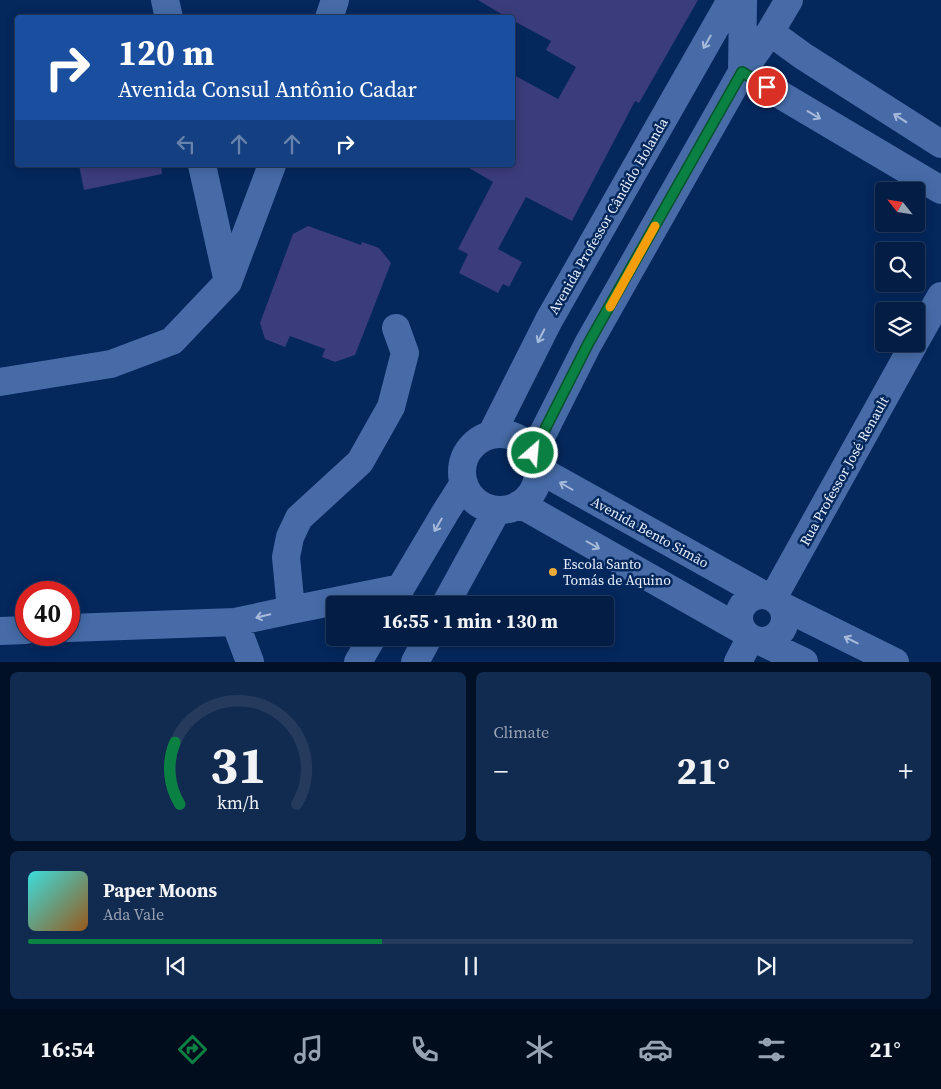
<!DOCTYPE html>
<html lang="en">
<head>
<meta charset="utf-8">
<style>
  :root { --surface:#031d45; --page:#112a50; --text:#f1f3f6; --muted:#97a2b3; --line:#243b5e; --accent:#0b8043 }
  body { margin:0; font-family:"Source Serif 4",serif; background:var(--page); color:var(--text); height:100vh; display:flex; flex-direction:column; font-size:19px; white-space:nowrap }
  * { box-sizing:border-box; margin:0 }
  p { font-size:16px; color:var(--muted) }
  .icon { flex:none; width:28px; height:28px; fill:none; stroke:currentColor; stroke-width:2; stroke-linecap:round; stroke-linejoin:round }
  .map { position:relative; height:662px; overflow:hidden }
  .sheet { display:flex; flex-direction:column; gap:10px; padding:10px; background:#021026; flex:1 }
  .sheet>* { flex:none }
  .banner { position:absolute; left:15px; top:15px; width:500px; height:152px; border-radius:5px; box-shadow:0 2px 12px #0003,0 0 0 1px var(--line); background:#1a4fa0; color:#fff; overflow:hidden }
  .needle { width:32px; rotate:300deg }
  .buttons { position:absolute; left:875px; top:182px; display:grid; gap:10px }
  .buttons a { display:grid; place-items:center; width:50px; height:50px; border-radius:5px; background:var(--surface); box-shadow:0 2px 12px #0003,0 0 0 1px var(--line); font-size:25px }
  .speed { position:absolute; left:15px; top:581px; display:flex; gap:10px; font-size:25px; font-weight:700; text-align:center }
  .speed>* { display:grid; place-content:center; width:65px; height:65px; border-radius:50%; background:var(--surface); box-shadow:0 2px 12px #0003,0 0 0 1px var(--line); line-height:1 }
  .speed .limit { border:8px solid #d22; background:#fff; color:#111 }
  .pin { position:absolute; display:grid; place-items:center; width:42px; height:42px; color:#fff; margin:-21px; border:2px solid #fff; border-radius:50%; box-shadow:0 1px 5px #0007 }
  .me { position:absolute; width:55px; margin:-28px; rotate:27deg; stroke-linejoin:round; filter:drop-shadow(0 0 4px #0008) }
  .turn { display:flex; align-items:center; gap:18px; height:105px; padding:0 20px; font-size:22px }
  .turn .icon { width:65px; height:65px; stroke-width:2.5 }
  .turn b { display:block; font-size:35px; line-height:42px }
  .lanes { display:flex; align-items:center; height:48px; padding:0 20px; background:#0003; justify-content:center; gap:25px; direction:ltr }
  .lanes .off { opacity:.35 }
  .big { font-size:38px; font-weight:700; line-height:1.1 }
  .sheet .widget { flex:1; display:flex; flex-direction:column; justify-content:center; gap:8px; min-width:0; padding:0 18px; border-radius:8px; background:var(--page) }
  .sheet .dial { align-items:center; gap:0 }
  .dial svg { height:130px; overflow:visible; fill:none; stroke:var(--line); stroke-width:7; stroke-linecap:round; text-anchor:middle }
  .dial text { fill:var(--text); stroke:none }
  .song { display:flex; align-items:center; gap:15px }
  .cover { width:60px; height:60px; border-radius:8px; background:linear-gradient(135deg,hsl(180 70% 55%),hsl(30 70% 35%)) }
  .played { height:5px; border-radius:2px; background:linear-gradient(90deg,var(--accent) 40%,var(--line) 40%) }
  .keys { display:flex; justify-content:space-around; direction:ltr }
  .heat { display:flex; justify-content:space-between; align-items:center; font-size:28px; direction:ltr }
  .sheet .tiles { flex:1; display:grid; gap:10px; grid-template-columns:1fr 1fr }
  .widget:last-child { grid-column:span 2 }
  .trip { position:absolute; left:326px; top:596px; width:288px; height:50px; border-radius:5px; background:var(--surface); box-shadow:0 2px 12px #0003,0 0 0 1px var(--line); font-weight:700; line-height:50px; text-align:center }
  .tab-bar { display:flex; height:80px; justify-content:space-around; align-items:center; background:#010c1c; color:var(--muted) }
  .tab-bar .icon { width:35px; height:35px }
  .tab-bar .current { color:var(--accent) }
  .tab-bar b { font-size:22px; color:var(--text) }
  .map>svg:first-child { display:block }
  .building { fill:#3b3c7b }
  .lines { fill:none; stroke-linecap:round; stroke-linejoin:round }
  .minor { stroke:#466ba7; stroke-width:28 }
  .oneway { stroke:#a7badb }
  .route-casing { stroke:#07532c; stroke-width:12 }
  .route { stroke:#0b8043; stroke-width:9 }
  .slow { stroke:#f59e0b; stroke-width:9 }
  .poi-dot { fill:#e8ab37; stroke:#04275c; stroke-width:2 }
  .labels { text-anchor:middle; stroke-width:5; stroke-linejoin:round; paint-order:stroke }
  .street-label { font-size:14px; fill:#e7effd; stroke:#04275c }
  .poi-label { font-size:14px; fill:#e7effd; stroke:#04275c; text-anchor:start }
</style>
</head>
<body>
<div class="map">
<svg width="941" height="662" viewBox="0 0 941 662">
  <rect width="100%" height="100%" fill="#04275c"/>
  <path class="building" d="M478,0H698L639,103L635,101L572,221L526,197L498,249L522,262L509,287L503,284L498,293L459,273L468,254L458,249L493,182L464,165H512V74L558,99L576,67L546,50L551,41L512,20V18H508Z
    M79,165H161L162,174L84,190Z
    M308,226L361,245L362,242L379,248L391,263L355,355L335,362L322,357L325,349L290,336L285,347L265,339L260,323L293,234Z"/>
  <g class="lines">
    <path class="minor" d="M165,0L169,18
      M329,18L335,0
      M770,32L803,56L941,144
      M742,72L941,190
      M742,72L743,0
      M202,165L228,282
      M916,340L941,296
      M0,382L111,364L172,341L228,282L272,165
      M462 472a38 38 0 1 1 76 0a38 38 0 1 1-76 0Z
      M491,435L549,320L731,0
      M533,453L588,344L729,95L742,72L770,32L789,0
      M538,469L762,594
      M520,504L742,630
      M739 618a23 23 0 1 1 46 0a23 23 0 1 1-46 0Z
      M773,598L914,344
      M391,604L445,513L464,483
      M445,605L497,510
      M782,606L895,662
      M291,610L286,557L290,537L299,518L360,462L391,407L405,353L396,328
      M235,622L250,662
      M69,628L235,622L291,610L401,588
      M0,631L26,630
      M762,642L804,662
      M358,662L372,638
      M415,662L428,638
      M738,662L750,639"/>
  </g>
  <defs><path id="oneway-shaft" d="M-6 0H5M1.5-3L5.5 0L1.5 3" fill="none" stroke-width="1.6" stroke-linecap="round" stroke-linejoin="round" transform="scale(1.25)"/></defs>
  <g class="oneway">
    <use href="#oneway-shaft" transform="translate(707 42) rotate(120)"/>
    <use href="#oneway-shaft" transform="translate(814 115) rotate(31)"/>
    <use href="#oneway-shaft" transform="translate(900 118) rotate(-147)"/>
    <use href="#oneway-shaft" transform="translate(541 336) rotate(117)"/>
    <use href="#oneway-shaft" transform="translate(566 486) rotate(-150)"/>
    <use href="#oneway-shaft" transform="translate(438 525) rotate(120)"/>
    <use href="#oneway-shaft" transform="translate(593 545) rotate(30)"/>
    <use href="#oneway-shaft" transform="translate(263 616) rotate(167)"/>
    <use href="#oneway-shaft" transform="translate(851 640) rotate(-154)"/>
  </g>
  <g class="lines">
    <g class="route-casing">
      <path id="route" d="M533,453L588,344L742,72L767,87"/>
    </g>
    <use href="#route" class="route"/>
    <path class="slow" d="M610,307L655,226"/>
  </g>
  <circle class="poi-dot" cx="553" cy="572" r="5"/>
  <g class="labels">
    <g class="street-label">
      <text transform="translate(608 216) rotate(-60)" y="5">Avenida Professor Cândido Holanda</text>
      <text transform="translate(844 471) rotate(-61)" y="5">Rua Professor José Renault</text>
      <text transform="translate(650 532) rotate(29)" y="5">Avenida Bento Simão</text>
    </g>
    <g class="poi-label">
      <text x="563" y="569">Escola Santo<tspan x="563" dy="16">Tomás de Aquino</tspan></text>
    </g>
  </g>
</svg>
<div class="buttons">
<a><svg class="needle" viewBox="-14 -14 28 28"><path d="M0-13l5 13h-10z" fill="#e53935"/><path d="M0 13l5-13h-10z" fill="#97a2b3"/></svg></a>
<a><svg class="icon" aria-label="search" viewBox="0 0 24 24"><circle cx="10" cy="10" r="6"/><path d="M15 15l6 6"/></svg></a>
<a><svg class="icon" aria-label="layers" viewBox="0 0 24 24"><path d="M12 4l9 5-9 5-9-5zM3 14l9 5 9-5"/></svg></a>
</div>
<div class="speed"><div class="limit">40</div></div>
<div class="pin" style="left:767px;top:87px;background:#d93025"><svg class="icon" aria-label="arrive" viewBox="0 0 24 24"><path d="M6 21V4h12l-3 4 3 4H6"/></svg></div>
<svg class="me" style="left:533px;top:453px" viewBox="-20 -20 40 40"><circle r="17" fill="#0b8043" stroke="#fff" stroke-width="3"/><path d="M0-11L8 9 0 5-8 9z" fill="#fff"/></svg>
<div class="trip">16:55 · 1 min · 130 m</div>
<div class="banner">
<div class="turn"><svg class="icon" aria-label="right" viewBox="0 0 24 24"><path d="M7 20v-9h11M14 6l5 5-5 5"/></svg><div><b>120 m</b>Avenida Consul Antônio Cadar</div></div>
<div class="lanes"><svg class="icon off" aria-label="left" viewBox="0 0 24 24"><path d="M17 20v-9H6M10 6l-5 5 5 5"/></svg><svg class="icon off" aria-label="ahead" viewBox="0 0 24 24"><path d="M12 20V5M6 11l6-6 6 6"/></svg><svg class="icon off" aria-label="ahead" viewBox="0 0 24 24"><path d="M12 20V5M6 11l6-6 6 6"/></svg><svg class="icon" aria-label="right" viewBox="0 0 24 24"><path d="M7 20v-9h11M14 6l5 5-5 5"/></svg></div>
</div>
</div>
<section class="sheet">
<div class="tiles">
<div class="widget dial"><svg viewBox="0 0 100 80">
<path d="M14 69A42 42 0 1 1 86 69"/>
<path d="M14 69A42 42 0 0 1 11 31" stroke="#0b8043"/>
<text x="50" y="56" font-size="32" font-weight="700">31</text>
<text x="50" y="72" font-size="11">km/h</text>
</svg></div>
<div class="widget"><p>Climate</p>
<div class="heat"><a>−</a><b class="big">21°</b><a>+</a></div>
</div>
<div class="widget">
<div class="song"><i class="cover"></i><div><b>Paper Moons</b><p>Ada Vale</p></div></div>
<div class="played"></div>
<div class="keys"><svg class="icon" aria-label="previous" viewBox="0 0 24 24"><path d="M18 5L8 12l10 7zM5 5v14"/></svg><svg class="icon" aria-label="pause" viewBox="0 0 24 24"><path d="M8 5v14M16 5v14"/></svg><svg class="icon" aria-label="next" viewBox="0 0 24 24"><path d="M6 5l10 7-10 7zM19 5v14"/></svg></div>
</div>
</div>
</section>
<nav class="tab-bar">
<b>16:54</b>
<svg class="icon current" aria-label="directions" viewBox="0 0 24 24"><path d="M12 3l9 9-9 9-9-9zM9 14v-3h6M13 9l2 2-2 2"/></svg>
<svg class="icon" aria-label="music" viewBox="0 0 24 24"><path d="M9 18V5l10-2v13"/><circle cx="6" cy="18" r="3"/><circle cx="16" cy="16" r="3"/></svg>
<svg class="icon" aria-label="phone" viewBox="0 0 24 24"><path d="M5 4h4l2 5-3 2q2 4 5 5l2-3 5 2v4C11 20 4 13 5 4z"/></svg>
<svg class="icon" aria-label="climate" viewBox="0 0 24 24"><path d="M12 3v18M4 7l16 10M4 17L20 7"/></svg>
<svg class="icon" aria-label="car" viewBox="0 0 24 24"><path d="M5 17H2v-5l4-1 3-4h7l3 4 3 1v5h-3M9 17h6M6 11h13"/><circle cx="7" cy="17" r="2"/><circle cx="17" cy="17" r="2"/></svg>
<svg class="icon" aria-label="filters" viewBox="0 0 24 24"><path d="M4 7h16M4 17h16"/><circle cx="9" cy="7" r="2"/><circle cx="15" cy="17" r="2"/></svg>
<b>21°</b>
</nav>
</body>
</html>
